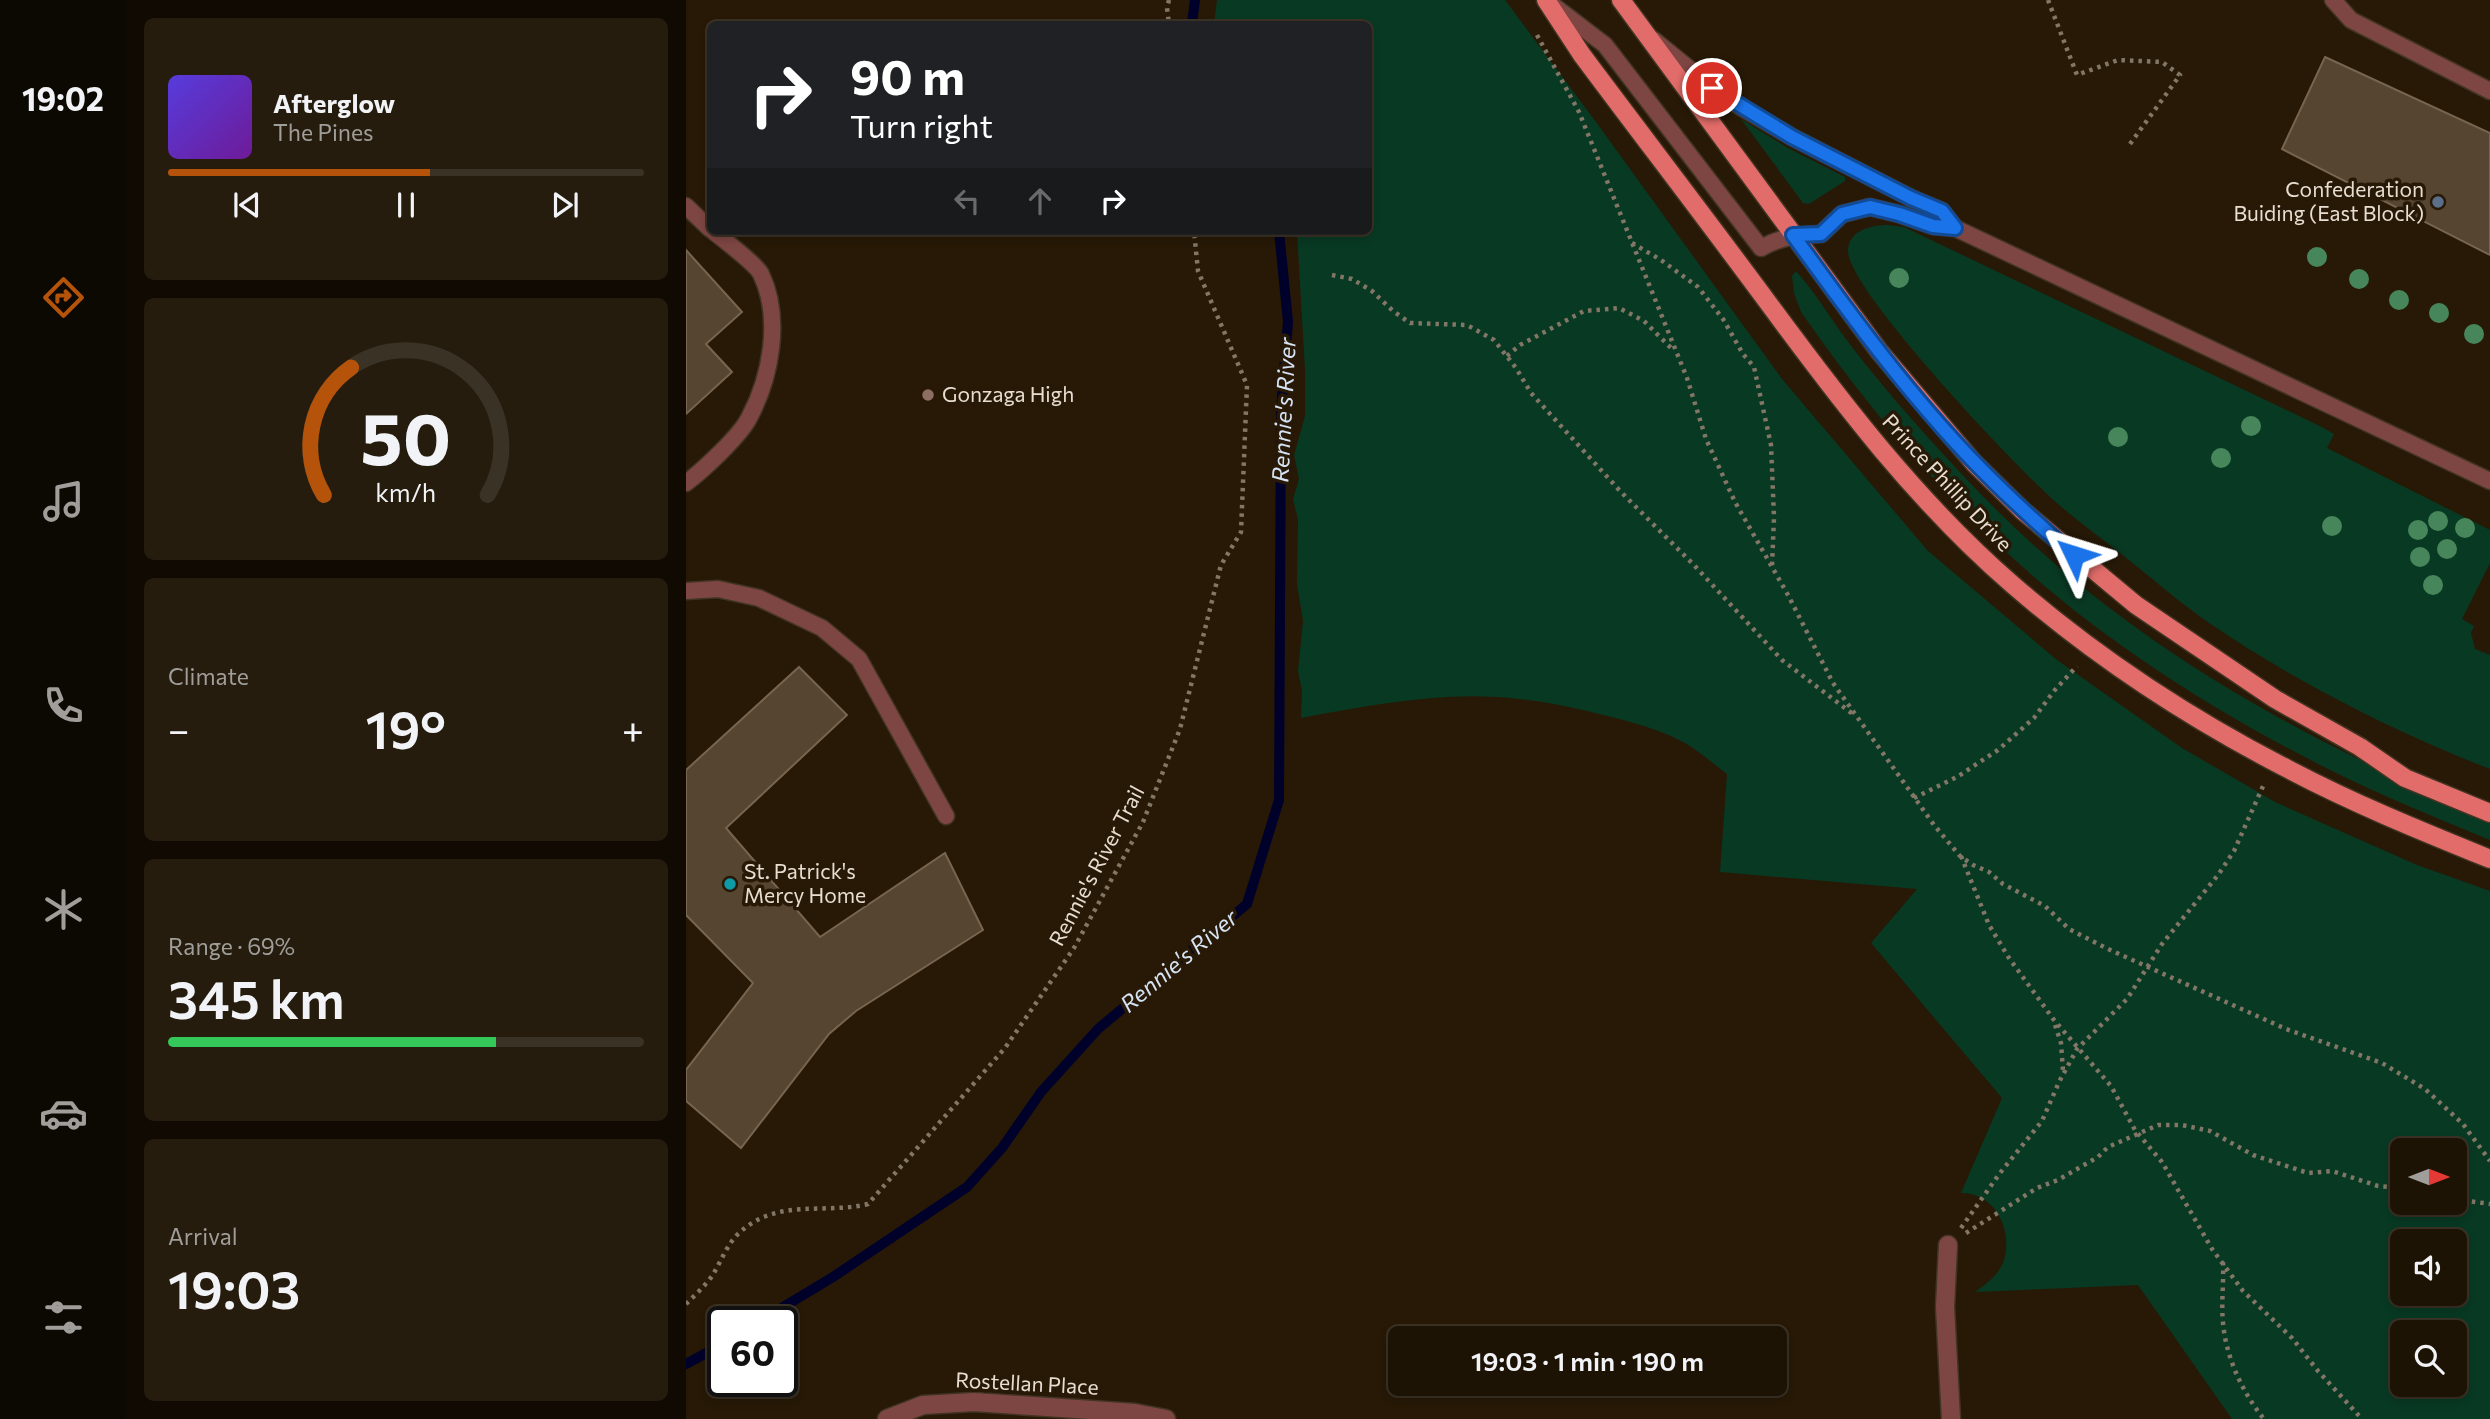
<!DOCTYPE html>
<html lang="en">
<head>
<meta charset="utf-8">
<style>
  :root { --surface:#1d1304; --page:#251c0e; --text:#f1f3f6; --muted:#a09e9a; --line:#3b3226; --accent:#b45309 }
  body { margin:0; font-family:Commissioner,sans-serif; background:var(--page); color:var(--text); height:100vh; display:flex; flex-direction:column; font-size:26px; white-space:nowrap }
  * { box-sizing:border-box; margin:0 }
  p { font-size:23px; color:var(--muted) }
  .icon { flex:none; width:38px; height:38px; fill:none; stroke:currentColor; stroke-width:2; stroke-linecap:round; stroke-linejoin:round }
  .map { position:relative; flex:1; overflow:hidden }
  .drawer { display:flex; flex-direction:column; gap:18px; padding:18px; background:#100a02; width:560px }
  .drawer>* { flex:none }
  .hud { position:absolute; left:21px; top:21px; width:665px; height:214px; border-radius:10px; box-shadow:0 4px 10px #0003,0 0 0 2px var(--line); background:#202124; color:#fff; overflow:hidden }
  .needle { width:46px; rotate:90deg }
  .fabs { position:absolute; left:1704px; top:1138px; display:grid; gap:14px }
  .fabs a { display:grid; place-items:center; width:77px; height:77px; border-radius:10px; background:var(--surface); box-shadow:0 4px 10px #0003,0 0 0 2px var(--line); font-size:35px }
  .speed { position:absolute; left:21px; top:1306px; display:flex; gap:14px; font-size:35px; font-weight:700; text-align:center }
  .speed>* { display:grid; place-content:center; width:91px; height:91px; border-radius:50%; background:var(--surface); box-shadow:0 4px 10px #0003,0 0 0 2px var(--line); line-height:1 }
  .speed .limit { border:4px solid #111; border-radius:10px; background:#fff; color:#111 }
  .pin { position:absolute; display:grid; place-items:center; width:60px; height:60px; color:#fff; margin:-30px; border:4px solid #fff; border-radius:50%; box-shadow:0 2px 7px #0007 }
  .me { position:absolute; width:77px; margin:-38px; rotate:311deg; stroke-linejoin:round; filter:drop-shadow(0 0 5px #0008) }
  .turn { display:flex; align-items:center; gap:24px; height:147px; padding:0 28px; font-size:32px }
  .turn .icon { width:91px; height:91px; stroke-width:2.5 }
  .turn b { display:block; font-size:49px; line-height:60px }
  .lanes { display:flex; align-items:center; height:66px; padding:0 28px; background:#0003; justify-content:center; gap:35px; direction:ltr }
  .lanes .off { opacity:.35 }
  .big { font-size:52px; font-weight:600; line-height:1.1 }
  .drawer .widget { flex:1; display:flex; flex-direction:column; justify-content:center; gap:10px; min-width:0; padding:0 24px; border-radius:10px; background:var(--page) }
  .drawer .dial { align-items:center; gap:0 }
  .dial svg { height:182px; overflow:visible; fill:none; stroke:var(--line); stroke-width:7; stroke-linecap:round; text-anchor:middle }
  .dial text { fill:var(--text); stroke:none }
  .song { display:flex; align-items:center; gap:21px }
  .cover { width:84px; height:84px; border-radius:10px; background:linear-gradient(135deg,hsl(250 70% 55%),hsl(280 70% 35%)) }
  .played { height:7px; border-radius:4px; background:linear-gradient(90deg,var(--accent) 55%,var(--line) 55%) }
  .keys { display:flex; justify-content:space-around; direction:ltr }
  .heat { display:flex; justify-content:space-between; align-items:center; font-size:38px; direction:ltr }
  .charge { height:10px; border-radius:5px; background:linear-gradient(90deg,#34c759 69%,var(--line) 0) }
  .trip { position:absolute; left:702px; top:1326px; width:399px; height:70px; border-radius:10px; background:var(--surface); box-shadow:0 4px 10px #0003,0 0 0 2px var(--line); font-weight:600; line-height:70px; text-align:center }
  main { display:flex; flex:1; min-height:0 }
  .menu { display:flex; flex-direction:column; width:126px; justify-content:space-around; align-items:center; background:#0c0802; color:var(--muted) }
  .menu .icon { width:49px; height:49px }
  .menu .selected { color:var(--accent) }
  .menu b { font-size:32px; color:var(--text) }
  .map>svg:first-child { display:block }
  .green { fill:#083923; fill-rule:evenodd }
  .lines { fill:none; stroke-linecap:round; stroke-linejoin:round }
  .stream { stroke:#00012a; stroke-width:10 }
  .building { fill:#564531; stroke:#776550; stroke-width:2 }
  .lane-casing { stroke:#423422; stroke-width:19 }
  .street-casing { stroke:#423422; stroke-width:21 }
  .primary-casing { stroke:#423422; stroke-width:21 }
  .path { stroke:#827666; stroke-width:4.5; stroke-dasharray:3.5 5; stroke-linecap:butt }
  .lane { stroke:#7e4643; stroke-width:16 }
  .street { stroke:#7e4643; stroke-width:18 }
  .primary { stroke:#e16c69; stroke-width:18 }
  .tree { fill:#47865b }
  .route-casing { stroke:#114b97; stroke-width:18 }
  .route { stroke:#1a73e8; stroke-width:12 }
  .service-dot { fill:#5c6f8a; stroke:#271906; stroke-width:2.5 }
  .education-dot { fill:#8d6e63; stroke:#271906; stroke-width:2.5 }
  .culture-dot { fill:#0f9aa8; stroke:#271906; stroke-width:2.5 }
  .labels { text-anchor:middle; stroke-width:7; stroke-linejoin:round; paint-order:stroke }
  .poi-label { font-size:21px; fill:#e7ddd1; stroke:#271906; text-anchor:start }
  .street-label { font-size:21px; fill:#e7ddd1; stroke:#271906 }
  .water-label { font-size:23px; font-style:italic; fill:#d6e3f5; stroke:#271906 }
</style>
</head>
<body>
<main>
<nav class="menu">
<b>19:02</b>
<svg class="icon selected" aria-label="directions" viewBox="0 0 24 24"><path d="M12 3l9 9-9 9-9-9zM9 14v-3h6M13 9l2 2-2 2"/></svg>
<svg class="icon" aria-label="music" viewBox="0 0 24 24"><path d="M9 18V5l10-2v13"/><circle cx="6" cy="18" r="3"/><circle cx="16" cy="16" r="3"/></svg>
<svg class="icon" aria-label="phone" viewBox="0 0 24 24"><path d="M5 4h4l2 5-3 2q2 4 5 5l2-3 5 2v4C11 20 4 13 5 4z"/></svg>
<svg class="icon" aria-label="climate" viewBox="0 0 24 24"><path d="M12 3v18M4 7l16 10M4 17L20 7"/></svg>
<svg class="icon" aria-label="car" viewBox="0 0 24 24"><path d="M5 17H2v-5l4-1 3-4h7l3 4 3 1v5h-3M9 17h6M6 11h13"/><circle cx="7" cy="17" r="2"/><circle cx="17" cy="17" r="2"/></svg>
<svg class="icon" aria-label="filters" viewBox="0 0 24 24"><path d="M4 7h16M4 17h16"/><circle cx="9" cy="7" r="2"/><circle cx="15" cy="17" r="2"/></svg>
</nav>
<section class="drawer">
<div class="widget">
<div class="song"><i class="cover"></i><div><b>Afterglow</b><p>The Pines</p></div></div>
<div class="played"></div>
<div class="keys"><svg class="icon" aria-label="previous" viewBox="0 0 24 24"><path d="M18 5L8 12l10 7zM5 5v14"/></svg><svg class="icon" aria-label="pause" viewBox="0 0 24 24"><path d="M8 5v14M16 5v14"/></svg><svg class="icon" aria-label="next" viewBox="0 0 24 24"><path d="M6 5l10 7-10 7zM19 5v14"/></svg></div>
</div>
<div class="widget dial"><svg viewBox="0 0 100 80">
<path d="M14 69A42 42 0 1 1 86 69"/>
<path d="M14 69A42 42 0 0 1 26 13" stroke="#b45309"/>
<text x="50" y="56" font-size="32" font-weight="700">50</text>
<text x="50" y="72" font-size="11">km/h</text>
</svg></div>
<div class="widget"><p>Climate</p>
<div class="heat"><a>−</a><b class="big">19°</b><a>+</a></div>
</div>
<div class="widget"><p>Range · 69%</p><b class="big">345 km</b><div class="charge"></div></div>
<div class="widget"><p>Arrival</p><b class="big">19:03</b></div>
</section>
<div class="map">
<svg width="1804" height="1419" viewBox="0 0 1804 1419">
  <rect width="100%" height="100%" fill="#271906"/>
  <path class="green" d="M531,0H819L910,122L1096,379L1242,551L1371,660L1496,748L1591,803L1731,865L1804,891V1419H1546L1452,1285L1289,1292C1301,1283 1313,1275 1318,1260C1327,1229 1309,1193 1275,1193L1316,1098L1185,943L1231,889L1034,872L1041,774C1026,763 1010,748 993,740C970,728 942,721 917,715C890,708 861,702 833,699C761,690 686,705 615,718L616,691L612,671L617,621L611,584L612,520L607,499L613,479L608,455L619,416V370L611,231H682V24H528ZM1717,1150H1769V1202H1717ZM1717,1241H1769V1293H1717ZM1717,1332H1769V1384H1717Z
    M1055,119L1102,148L1159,177V181L1123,204L1117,203Z
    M1202,225L1218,227L1636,427L1648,434L1641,448L1804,530V563L1776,619L1788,626L1785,633L1789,649L1804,655V769C1706,731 1610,682 1523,623C1494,603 1467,579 1439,557C1413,536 1385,517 1361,494C1326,462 1160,288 1162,250C1163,230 1186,225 1202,225Z
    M1110,271C1131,294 1147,323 1166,347C1204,396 1245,442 1288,487C1436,642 1609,736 1804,819V840C1751,818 1696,796 1644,770C1527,711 1413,639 1317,549C1241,478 1174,397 1115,312L1108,293L1106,276Z"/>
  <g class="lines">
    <path class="stream" d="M506,24L509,0
      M74,1321L147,1277L281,1187L316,1148L355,1092L412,1029L561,904L593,800L595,410L602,322L593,231
      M0,1364L37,1344"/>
  </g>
  <path class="building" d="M1639,57L1804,133V255L1596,149Z
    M0,250L56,312L20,344L46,372L0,414Z
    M113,667L161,715L40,828L134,937L259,853L297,930L170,1011L143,1034L55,1148L0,1101V1070L67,983L0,915V770Z"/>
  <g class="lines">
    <g class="lane-casing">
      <path id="lane" d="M1647,0L1665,20L1804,91
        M864,3L919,45L1075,248C1094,237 1112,235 1135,234L1156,214L1184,207L1213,214L1247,226L1269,228L1804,481
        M968,40L1038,97L1106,137L1225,198L1256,211L1269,228
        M0,206L24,229
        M0,483C16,471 54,436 63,418C85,377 96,318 75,274C70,264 38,240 27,231
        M0,591L32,589L73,598L136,628L173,659L260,816"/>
    </g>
    <g class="street-casing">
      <path id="street" d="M1262,1245L1259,1307L1265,1419
        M201,1419L237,1405L288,1402L449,1413L480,1419"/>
    </g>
    <g class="primary-casing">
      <path id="primary" d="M860,0L896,55C958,138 1021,220 1083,304C1156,403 1232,503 1327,585C1409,656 1503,718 1600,768C1666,803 1735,831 1804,859
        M935,0L1193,351L1288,463L1337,511L1450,605L1589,699L1674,747L1719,778L1804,813"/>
    </g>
    <path class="path" d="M483,0L481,8L483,24
      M1362,0L1391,75L1432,60L1476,62L1494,75L1444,144
      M851,35L893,112L1001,378L1020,439L1049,502L1102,595L1147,683L1248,825L1274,856L1287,865L1303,872L1317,884L1359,906L1383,929L1422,949L1600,1029L1696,1063L1739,1089L1777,1124L1804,1161
      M946,243L975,260L1012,287L1037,319L1057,354L1068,367L1085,445L1088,517L1086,567
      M646,275L666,279L686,291L707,311L724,323L781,325L808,340L830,368L845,393L935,492L1007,564L1096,660L1168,715
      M821,356L834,345L898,311L933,308L958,321L987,350
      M1228,798L1271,777L1312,750L1348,718L1368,691L1391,666
      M1275,856L1303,925L1323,958L1368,1020L1425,1086L1449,1130L1476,1162L1526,1249L1557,1291L1606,1338L1632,1371L1676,1419
      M1369,1025L1375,1043L1377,1071
      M1769,1199L1804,1204
      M1275,1228L1314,1173L1356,1121L1373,1082L1391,1049L1441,999L1476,944L1532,875L1548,851L1578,784
      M1280,1233L1351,1188L1372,1180L1412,1157L1422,1147L1472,1125H1496L1524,1131L1567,1155L1622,1173L1646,1171L1692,1186L1717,1188
      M1537,1262C1538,1282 1535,1302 1537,1323C1540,1357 1556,1392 1578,1419
      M0,1304C9,1295 19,1286 26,1276C35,1262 40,1246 52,1234C91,1197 136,1215 182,1204L319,1048L388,948L457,822L494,729L535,565L555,532L561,385L512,271L508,231"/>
    <use href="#lane" class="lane"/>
    <use href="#street" class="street"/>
    <use href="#primary" class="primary"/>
  </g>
  <g class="tree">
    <circle cx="1631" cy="257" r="10"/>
    <circle cx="1213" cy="278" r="10"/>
    <circle cx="1673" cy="279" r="10"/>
    <circle cx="1713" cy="300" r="10"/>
    <circle cx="1753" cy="313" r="10"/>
    <circle cx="1788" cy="334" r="10"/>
    <circle cx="1565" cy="426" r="10"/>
    <circle cx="1432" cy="437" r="10"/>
    <circle cx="1535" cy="458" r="10"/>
    <circle cx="1752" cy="521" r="10"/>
    <circle cx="1646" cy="526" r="10"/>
    <circle cx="1779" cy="528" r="10"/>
    <circle cx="1732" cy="530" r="10"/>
    <circle cx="1761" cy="549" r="10"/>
    <circle cx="1734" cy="557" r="10"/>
    <circle cx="1747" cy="585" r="10"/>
  </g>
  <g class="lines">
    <g class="route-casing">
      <path id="route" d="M1026,88L1106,137L1225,198L1256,211L1269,228L1247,226L1213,214L1184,207L1156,214L1135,234L1107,235C1164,314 1222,394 1290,464C1321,496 1354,526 1388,555"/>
    </g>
    <use href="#route" class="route"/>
  </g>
  <circle class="service-dot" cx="1752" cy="202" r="7"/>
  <circle class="education-dot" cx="242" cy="395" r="7"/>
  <circle class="culture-dot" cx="44" cy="884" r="7"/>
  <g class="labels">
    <g class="poi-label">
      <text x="1738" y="197" text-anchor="end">Confederation<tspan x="1738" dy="24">Buiding (East Block)</tspan></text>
      <text x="256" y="402">Gonzaga High</text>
      <text x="58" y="879">St. Patrick's<tspan x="58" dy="24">Mercy Home</tspan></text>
    </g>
    <g class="street-label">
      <text transform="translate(1261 483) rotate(47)" y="7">Prince Phillip Drive</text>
      <text transform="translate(411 866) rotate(-62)" y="7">Rennie's River Trail</text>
      <text transform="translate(341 1384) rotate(3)" y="7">Rostellan Place</text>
    </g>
    <g class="water-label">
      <text transform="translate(598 410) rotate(-87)" y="8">Rennie's River</text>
      <text transform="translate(493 961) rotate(-40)" y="8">Rennie's River</text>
    </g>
  </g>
</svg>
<div class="fabs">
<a><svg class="needle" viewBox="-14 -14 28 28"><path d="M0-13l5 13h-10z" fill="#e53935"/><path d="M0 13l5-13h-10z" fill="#a09e9a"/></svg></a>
<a><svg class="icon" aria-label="sound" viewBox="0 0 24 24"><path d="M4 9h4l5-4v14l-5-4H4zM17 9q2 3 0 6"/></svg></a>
<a><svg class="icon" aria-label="search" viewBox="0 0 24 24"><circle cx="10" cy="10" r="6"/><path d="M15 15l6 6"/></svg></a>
</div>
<div class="speed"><div class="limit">60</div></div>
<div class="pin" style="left:1026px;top:88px;background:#d93025"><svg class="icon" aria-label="arrive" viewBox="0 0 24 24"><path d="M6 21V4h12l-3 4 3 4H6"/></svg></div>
<svg class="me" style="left:1388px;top:555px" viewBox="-20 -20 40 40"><path d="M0-17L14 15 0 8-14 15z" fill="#1a73e8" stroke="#fff" stroke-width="4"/></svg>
<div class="trip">19:03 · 1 min · 190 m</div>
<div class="hud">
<div class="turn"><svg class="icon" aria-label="right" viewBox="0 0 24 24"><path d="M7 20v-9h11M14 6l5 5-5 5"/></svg><div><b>90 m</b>Turn right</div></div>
<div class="lanes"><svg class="icon off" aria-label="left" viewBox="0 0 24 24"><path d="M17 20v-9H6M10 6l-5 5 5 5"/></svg><svg class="icon off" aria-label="ahead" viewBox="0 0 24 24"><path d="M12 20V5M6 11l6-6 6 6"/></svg><svg class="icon" aria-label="right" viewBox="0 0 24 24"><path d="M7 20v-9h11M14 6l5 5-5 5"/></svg></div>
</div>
</div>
</main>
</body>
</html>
